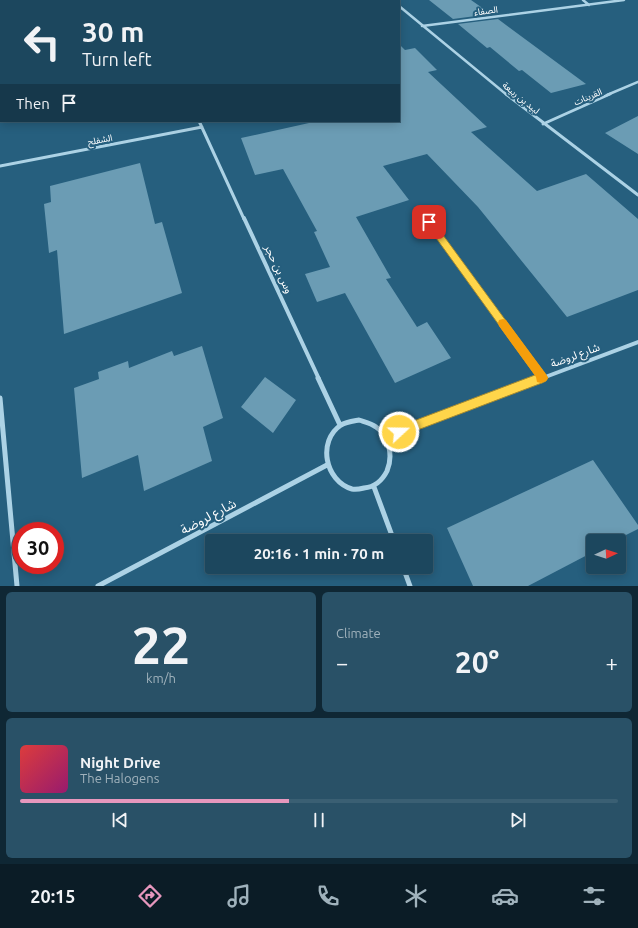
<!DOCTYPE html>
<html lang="en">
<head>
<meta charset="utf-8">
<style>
  :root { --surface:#1c475e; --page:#295167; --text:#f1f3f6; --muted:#a0b2bc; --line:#3a5f73; --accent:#e797bd }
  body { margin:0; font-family:Ubuntu,"Noto Sans Arabic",sans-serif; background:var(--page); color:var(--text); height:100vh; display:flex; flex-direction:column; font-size:15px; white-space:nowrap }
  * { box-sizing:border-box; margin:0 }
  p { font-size:13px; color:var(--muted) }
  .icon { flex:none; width:22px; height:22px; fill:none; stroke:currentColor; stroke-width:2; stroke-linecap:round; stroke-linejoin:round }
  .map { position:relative; height:586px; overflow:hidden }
  .details { display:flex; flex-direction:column; gap:6px; padding:6px; background:#0f2734; flex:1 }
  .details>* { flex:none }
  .hud { position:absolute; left:0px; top:0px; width:400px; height:122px; box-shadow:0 2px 10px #0003,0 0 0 1px var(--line); background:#1c475e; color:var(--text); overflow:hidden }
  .needle { width:26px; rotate:86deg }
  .tools { position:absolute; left:586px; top:534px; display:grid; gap:8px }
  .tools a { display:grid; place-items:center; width:40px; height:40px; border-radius:4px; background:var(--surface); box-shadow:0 2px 10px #0003,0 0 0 1px var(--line); font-size:20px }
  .speed { position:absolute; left:12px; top:522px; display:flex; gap:8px; font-size:20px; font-weight:700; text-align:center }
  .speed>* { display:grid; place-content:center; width:52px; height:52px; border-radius:50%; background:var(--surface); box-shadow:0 2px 10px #0003,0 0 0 1px var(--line); line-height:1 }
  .speed .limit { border:6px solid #d22; background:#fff; color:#111 }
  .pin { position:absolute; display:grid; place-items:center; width:34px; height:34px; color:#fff; margin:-17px; border-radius:8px; box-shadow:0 2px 6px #0006 }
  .me { position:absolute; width:44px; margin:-22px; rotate:69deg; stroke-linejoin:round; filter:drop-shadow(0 0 3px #0008) }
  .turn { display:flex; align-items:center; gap:14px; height:84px; padding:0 16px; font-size:18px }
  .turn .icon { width:52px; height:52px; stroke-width:2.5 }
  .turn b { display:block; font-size:28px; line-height:34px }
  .then { display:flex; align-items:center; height:38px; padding:0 16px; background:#0003; gap:8px; font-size:15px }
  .big { font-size:30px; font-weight:600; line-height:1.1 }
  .details .card { flex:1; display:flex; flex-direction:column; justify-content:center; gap:6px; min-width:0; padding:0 14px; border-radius:6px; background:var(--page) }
  .details .dial { align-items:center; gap:0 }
  .dial b { font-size:52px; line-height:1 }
  .song { display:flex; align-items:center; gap:12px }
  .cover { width:48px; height:48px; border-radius:6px; background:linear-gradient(135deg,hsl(0 70% 55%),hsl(320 70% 35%)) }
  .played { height:4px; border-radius:2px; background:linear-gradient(90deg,var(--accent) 45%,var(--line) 45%) }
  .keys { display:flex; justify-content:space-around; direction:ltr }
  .heat { display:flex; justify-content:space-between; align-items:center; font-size:22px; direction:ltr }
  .details .tiles { flex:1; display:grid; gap:6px; grid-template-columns:1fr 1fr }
  .card:last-child { grid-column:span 2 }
  .trip { position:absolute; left:205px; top:534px; width:228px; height:40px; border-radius:4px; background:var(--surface); box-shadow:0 2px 10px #0003,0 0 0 1px var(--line); font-weight:600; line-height:40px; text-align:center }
  .tabs { display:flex; height:64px; justify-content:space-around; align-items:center; background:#0b1c26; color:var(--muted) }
  .tabs .icon { width:28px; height:28px }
  .tabs .selected { color:var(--accent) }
  .tabs b { font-size:18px; color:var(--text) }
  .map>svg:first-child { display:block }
  .building { fill:#6b9cb4 }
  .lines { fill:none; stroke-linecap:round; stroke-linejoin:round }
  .lane { stroke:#acd2e5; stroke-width:3 }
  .street-far3 { stroke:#acd2e5; stroke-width:2.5 }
  .street-far2 { stroke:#acd2e5; stroke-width:3 }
  .street-far1 { stroke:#acd2e5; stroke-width:4 }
  .street { stroke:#acd2e5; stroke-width:5 }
  .route { fill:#ffd54a; stroke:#a68a30 }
  .slow { fill:#f59e0b }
  .labels { text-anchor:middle; stroke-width:4; stroke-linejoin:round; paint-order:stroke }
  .far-street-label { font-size:9px; fill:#fff; stroke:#265f7e }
  .street-label { font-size:11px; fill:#fff; stroke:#265f7e }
  .near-street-label { font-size:13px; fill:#fff; stroke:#265f7e }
</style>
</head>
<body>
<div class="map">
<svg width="638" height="586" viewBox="0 0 638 586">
  <rect width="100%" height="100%" fill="#265f7e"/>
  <path class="building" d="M429,0H471L491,14L453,19Z
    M498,19L506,25L586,84L551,93L522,70L519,71L490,47L487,48L458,24Z
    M399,44L405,50L415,48L437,70L428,72L487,127L471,132L537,191L586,174L638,219V290L567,317L478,207L427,154L383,166L409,200L356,217L391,278L386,279L417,327L427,322L451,358L395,383L345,293L317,302L305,274L330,267L314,232L317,231L283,169L255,175L241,138L318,121H399Z
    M638,116V154L605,133Z
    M140,163L155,224L162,222L182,293L64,334L57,250L49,253L44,204L51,202L50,186Z
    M202,346L223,418L203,427L212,461L144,491L138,455L82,478L74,388L99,379L98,372L128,361L129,368L172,351L174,356Z
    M265,377L296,400L273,433L241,407Z
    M593,460L638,525V529L614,541H593V552L528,586H473L447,528Z"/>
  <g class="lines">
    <path class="lane" d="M429,222L543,378"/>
    <path class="street-far3" d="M583,0L589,5
      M139,1L146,0
      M399,6L507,95
      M422,26L624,0
      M607,95L638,82"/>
    <path class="street-far2" d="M506,94L638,195
      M199,121L244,219
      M543,124L610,94
      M0,166L202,127"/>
    <path class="street-far1" d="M244,218L319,379
      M540,379L638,342"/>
    <path class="street" d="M318,378L340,425
      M0,398L17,586
      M359,420C365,422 371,423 376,427C390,436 393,457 387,471C382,481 375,487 364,488C360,489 356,490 352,489C325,481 317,441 341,425C346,422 354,421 359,420Z
      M384,437L542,378
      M374,487L394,541
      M403,567L410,586
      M98,586L327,465"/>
  </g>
  <path class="route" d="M429,219L432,220L548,378L546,381L542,383L399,437L395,436L393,432L395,428L535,375L426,224V220Z"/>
  <path class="slow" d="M503,319L506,320L546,374L548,378L546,381L541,383L537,382L536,377L499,326L498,323L499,320Z"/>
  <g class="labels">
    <g class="far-street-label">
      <text transform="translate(486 11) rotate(-7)" y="3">الصفاء</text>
      <text transform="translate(588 97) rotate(-23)" y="3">القرينات</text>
      <text transform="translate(521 98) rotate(39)" y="3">لبيد بن ربيعة</text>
      <text transform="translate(100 140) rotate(-11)" y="3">الشفلح</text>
    </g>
    <g class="street-label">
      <text transform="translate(279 269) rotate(65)" y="4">وس بن حجر</text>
      <text transform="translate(575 355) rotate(-20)" y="4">شارع لروضة</text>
    </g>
    <g class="near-street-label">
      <text transform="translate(208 516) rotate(-28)" y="5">شارع لروضة</text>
    </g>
  </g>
</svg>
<div class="tools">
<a><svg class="needle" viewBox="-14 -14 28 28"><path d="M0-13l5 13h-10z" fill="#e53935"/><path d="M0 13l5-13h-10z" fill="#a0b2bc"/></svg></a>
</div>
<div class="speed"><div class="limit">30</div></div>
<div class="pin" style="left:429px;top:222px;background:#d93025"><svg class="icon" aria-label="arrive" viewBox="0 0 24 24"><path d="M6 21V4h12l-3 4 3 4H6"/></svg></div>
<svg class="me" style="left:399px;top:432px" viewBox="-20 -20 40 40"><circle r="17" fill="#ffd54a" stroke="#fff" stroke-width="3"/><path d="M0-11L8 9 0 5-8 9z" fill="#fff"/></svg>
<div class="trip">20:16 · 1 min · 70 m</div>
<div class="hud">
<div class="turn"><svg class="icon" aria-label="left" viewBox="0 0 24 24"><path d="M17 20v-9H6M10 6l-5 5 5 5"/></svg><div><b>30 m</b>Turn left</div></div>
<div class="then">Then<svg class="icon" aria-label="arrive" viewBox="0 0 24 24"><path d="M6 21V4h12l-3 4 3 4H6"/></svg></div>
</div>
</div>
<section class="details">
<div class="tiles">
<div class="card dial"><b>22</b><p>km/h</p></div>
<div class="card"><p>Climate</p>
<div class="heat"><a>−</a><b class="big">20°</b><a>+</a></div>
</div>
<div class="card">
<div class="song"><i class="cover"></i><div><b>Night Drive</b><p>The Halogens</p></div></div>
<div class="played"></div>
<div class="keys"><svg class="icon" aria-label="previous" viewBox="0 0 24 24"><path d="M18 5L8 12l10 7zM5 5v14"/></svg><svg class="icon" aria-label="pause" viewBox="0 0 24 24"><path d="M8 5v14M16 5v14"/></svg><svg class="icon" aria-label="next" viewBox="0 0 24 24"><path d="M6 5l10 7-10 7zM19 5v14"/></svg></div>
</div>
</div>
</section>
<nav class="tabs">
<b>20:15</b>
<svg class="icon selected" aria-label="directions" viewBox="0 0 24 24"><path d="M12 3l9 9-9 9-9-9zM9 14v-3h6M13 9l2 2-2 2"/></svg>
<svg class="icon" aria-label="music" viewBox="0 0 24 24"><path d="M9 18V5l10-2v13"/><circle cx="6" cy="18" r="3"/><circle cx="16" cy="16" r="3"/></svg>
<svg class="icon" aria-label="phone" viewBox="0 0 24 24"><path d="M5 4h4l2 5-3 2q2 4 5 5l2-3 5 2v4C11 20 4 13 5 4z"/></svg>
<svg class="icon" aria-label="climate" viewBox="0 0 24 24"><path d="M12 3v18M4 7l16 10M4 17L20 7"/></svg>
<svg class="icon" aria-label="car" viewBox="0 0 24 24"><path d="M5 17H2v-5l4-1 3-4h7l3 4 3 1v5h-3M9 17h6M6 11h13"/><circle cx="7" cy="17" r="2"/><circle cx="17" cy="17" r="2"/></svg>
<svg class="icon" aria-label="filters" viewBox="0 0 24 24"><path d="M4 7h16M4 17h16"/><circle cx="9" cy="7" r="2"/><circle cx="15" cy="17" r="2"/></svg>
</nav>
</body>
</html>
